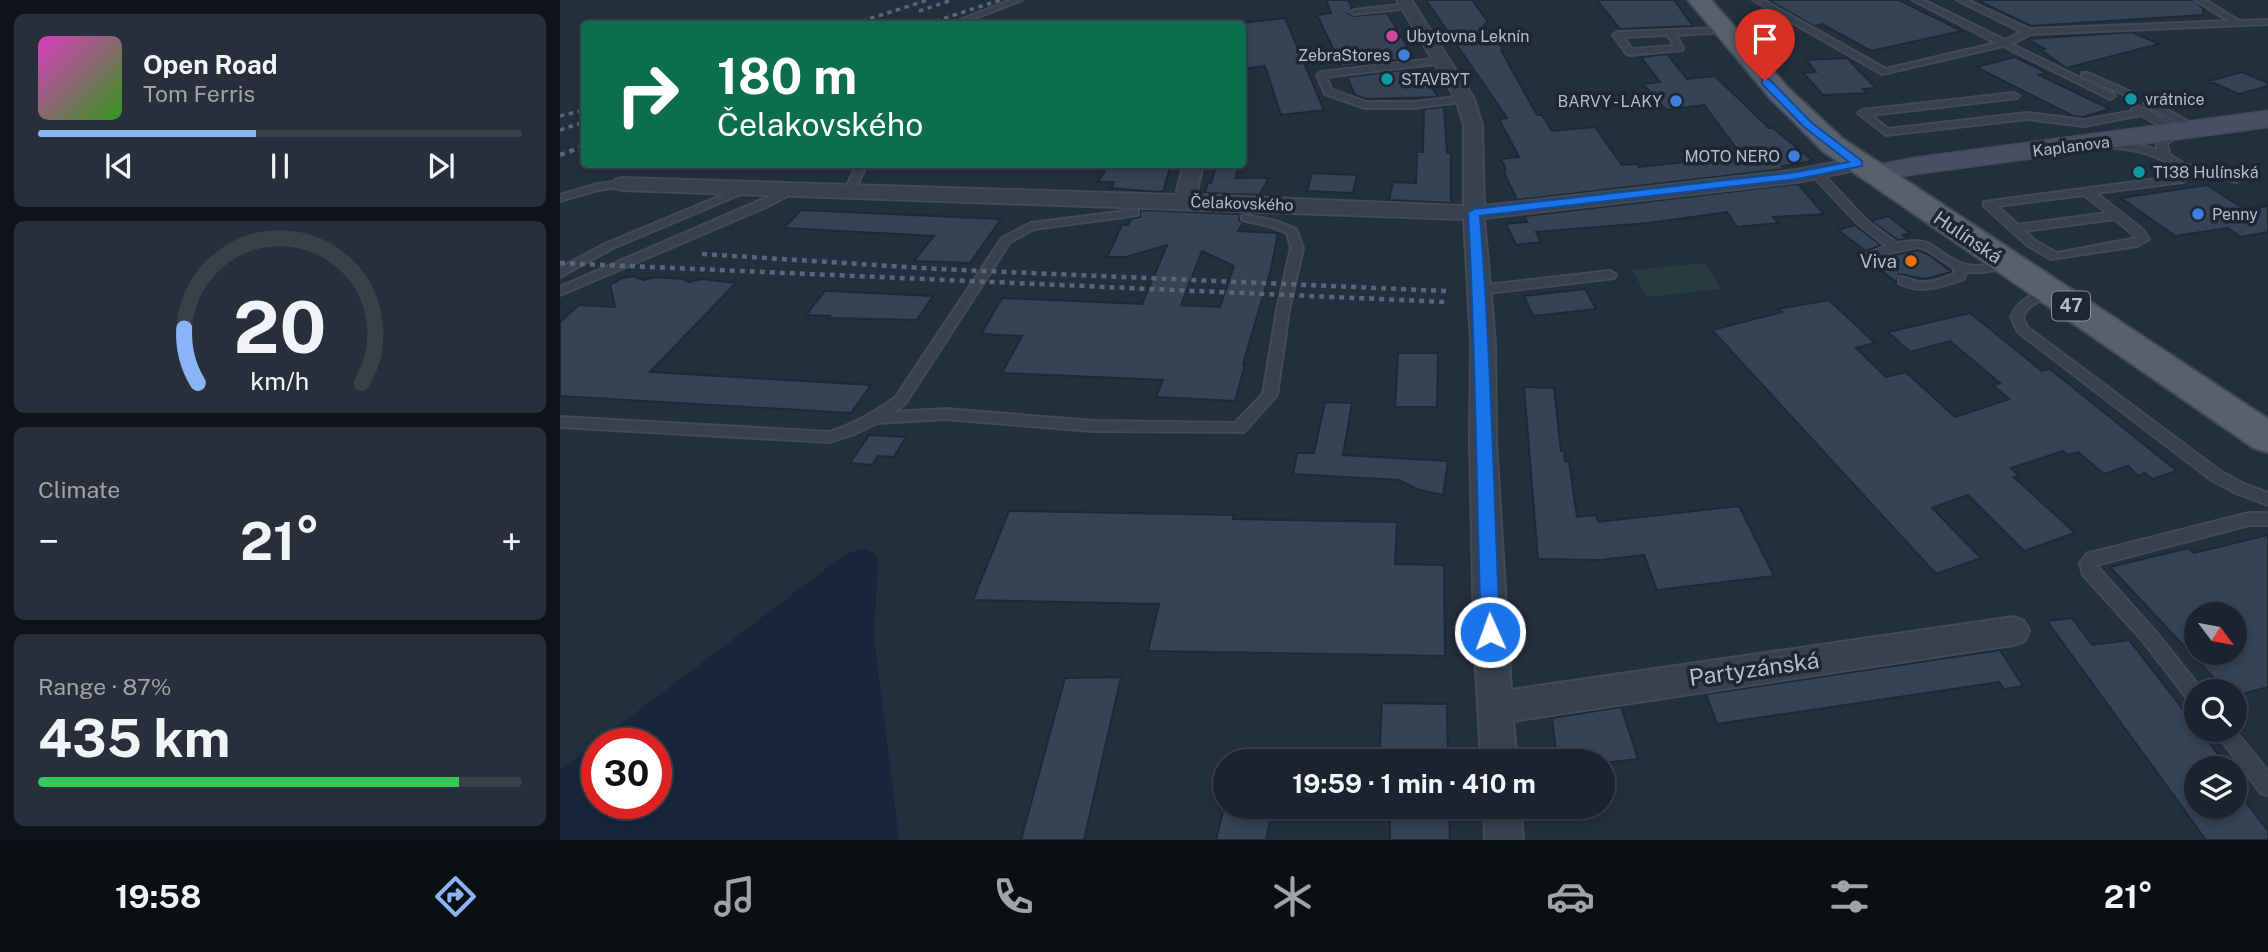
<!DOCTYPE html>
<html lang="en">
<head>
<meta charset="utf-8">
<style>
  :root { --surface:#1b232e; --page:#282f3a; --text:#f1f3f6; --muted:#a0a4aa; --line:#39404a; --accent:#8ab4f8 }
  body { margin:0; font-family:"Public Sans",sans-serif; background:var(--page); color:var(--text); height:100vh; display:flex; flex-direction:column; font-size:26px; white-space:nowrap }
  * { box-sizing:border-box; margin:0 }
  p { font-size:23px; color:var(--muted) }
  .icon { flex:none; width:38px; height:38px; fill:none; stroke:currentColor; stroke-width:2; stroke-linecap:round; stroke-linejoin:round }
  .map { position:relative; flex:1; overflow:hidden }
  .side { display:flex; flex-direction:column; gap:14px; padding:14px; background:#0f1319; width:560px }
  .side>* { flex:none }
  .guide { position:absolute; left:21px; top:21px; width:665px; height:147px; border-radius:7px; box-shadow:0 4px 10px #0003,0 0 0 2px var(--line); background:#0b6e4f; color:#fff; overflow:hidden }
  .needle { width:46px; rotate:122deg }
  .buttons { position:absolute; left:1624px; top:602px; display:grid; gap:14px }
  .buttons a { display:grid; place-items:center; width:63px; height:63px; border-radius:50%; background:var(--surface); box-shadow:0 4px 10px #0003,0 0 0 2px var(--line); font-size:35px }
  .speed { position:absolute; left:21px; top:728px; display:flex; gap:14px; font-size:35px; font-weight:700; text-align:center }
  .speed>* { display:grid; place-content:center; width:91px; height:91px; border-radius:50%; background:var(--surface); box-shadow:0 4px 10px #0003,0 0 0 2px var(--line); line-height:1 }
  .speed .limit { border:10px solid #d22; background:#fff; color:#111 }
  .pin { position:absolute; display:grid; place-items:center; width:60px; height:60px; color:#fff; margin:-72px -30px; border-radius:50% 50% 50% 0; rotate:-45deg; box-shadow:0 0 7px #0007 }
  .pin .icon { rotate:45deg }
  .me { position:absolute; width:77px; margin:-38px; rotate:358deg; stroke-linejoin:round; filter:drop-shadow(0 0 5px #0008) }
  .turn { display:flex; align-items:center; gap:24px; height:147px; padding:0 21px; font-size:32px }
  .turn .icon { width:91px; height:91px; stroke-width:2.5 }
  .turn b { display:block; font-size:49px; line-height:60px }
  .big { font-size:52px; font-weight:700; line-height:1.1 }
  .side .widget { flex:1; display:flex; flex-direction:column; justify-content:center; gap:10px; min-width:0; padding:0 24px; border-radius:10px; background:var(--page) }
  .side .dial { align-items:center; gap:0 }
  .dial svg { height:182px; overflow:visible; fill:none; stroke:var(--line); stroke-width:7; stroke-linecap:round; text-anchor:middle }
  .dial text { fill:var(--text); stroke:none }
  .song { display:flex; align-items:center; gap:21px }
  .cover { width:84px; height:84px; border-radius:10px; background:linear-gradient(135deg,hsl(310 70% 55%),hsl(110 70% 35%)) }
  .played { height:7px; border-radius:4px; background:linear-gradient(90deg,var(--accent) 45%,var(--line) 45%) }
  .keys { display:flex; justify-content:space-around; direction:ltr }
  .heat { display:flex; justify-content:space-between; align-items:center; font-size:38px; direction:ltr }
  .charge { height:10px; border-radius:5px; background:linear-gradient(90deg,#34c759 87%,var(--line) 0) }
  .trip { position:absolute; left:653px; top:749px; width:402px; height:70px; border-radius:35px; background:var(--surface); box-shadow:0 4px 10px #0003,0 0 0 2px var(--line); font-weight:700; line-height:70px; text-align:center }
  .menu { display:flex; height:112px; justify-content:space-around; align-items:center; background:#0b0e12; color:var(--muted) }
  .menu .icon { width:49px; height:49px }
  .menu .on { color:var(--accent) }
  .menu b { font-size:32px; color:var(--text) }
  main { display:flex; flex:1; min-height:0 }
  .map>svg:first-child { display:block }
  .green { fill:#263c3f }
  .water { fill:#17263c; fill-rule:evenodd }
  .building { fill:#364354; stroke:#1f2835; stroke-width:2; fill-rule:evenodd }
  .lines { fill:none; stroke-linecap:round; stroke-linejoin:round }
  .service-casing { stroke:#414a57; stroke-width:4 }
  .minor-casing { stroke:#414a57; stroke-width:4 }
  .secondary-casing { stroke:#414a57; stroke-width:3 }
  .primary-casing { stroke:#414a57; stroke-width:4 }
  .service { fill:#38414e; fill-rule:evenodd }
  .minor { fill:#38414e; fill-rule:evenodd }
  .secondary { fill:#465061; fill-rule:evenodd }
  .primary { fill:#56606e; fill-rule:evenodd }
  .rail-far1 { stroke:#5a6575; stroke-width:3.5; stroke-dasharray:4.5 4.5; stroke-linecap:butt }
  .rail { stroke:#5a6575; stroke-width:4.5; stroke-dasharray:5 5; stroke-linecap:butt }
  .route { fill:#1a73e8; stroke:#114b97; stroke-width:2 }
  .hotel-dot { fill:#d1479c; stroke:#1d2633; stroke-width:2.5 }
  .shop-dot { fill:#3f7fe0; stroke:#1d2633; stroke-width:2.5 }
  .culture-dot { fill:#0f9aa8; stroke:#1d2633; stroke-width:2.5 }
  .food-dot { fill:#e8710a; stroke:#1d2633; stroke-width:2.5 }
  .labels { text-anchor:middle; stroke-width:7; stroke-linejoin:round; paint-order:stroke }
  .far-poi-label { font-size:16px; fill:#b4bcc9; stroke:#1d2633; text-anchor:start }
  .far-street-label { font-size:16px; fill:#b4bcc9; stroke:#1d2633 }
  .shield { fill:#1d2633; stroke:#878f9c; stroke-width:2 }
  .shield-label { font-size:18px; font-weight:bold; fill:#b4bcc9 }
  .street-label { font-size:19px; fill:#b4bcc9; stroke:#1d2633 }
  .poi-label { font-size:19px; fill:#b4bcc9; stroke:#1d2633; text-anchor:end }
  .near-street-label { font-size:23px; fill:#b4bcc9; stroke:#1d2633 }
</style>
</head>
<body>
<main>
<section class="side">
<div class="widget">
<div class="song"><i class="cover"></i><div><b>Open Road</b><p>Tom Ferris</p></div></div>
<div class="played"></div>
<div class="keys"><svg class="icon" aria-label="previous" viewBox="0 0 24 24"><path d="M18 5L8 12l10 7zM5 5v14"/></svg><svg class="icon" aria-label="pause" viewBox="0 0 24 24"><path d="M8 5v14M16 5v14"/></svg><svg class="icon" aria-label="next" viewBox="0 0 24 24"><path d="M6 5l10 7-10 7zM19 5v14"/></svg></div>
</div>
<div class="widget dial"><svg viewBox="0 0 100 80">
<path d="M14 69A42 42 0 1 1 86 69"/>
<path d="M14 69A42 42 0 0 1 8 45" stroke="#8ab4f8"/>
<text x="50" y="56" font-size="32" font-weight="700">20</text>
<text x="50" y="72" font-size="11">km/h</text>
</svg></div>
<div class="widget"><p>Climate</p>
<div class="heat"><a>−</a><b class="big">21°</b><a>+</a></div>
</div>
<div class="widget"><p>Range · 87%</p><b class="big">435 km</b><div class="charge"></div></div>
</section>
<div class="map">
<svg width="1708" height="840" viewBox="0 0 1708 840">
  <rect width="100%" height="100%" fill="#242f3e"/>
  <path class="green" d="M1145,263L1161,289L1087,297L1072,270Z"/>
  <path class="water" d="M302,548L312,552L318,558L314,638L339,840H0V770L283,556ZM37,744H96V803H37Z"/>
  <path class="building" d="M766,0H788L792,8L788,13L793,16L827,13L854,58L782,67L757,15L771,13Z
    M866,0H912L928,22L924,25L944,50H941L977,115H982L992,131L1035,127L1062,165L1077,164L1079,167L1182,156L1144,105L1106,110L1083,84L1100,82L1081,57L1107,54L1127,79L1155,76L1209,128H1213L1253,161L1222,166L1224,169L957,200L945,175L944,171L946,170L941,159L959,157L939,119L947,118Z
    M1037,0H1114L1133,26L1060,29Z
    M1208,0H1339L1402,31L1311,51L1262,24L1254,26Z
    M1417,0H1633L1643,8V15L1471,26Z
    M725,18L764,110L721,115L705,66L682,69V23Z
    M1572,32L1599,44L1506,68L1481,50L1485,49L1467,39Z
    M1455,57L1487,73L1479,75L1550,109L1523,117L1513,116L1416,67Z
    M1287,58L1316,88L1303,89L1306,93L1263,95L1243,73L1256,72L1246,60Z
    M860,68L878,97L806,99L795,95L787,77Z
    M1682,72L1708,83V86L1679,94L1649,81Z
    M884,107L887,153H891V203L829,200L833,182L856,183L857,152H863L864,109Z
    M549,164H608L607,167H610L603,192L584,191L551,188L554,182H538Z
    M657,164H680L675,178H709L699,195L645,193L648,183H651Z
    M752,173L797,175L793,193L747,191Z
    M1238,184L1264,214L1213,217L1218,223L1177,227L1167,212L1089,223L976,232L981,242L956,245L946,224L967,222L965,216Z
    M1647,185L1684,209L1708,206V232L1681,237L1668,228L1615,236L1561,198Z
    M241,210L329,214L441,219L410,263L354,261L374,236L224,228Z
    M580,210L681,214L679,220L683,223L678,231L718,233L711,269L683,364L685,365L675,401L596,397L603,380L442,373L462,336L421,334L442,298L582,304L607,245L566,257H547L562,225H568L571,219L580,217ZM642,251L674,266L660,307L621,305Z
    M1328,216L1350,233L1343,235L1348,239L1338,240L1311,221Z
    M1295,225L1296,226L1321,245L1306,251L1278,230Z
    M1358,250L1371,256L1391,272L1365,279L1339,274L1336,282L1317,267L1329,264L1325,257Z
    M74,276L83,280L96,277L123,279L129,282L142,279L176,283L90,372L311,385L291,413L0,396V322L19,305L55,307L50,285L62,278Z
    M1025,289L1036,309L973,316L964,296Z
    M265,291H269L373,296L357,320L268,318L270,316L246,315Z
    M1269,300L1315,343L1296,348L1326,377L1346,372L1395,417L1449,399L1433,385L1440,383L1390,341L1350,352L1328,332L1410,313L1482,371L1490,369L1617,471L1592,479L1585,473L1578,476L1568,466L1544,474L1518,452L1508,455L1503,451L1451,468L1459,476L1454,477L1515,533L1464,551L1408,495L1372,508L1421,558L1376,574L1152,330L1222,312L1218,309Z
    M838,353H878L877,407H835Z
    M964,387L994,388L1001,451H1004L1005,461H1009L1017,517L1036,515L1038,522L1179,506L1214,576L1097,590L1084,555L1040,560L978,559Z
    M765,402L792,403L783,455L888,461L883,495L859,490L839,480L733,474L737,453H754Z
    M309,435L346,437L334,457L318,456L312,465L290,463Z
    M449,511L674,515L673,519L837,522L835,564L884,565L885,656L588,651L599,604L413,600Z
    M1708,535V687L1675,696V691H1666L1550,567L1629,548L1634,553ZM1636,614H1675V653H1636Z
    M1512,618L1532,645L1569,640L1669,768H1636V807H1675V788L1708,831V840H1646L1487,621Z
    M1440,650L1463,686L1444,689L1439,682L1157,724L1146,694Z
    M561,677L524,840H461L505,678Z
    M822,703L887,704L888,761H819Z
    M1061,707L1078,759L1043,763L997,761L992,718Z
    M664,807H713L706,840H656Z
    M830,807H889L890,840H830Z"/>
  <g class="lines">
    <g class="service-casing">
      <path id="service" d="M451,0H462L400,24H390Z
        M1193,0H1203L1326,69L1436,43L1353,0H1363L1445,40L1462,32L1397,0H1407L1470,29L1669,21L1635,0H1645L1679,21L1708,20V24L1471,34L1451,44L1553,94L1555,96L1550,99L1443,46L1322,74Z
        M848,4H851V8L794,14L790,12L794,10Z
        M1164,28L1168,30L1167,32L1116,35L1123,48L1122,50L1070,55L1067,54L1053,35L1057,32ZM1108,35L1114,46L1072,49L1063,37Z
        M881,58L884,59V63L766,77L772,90L806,102H853L905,96L910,99L908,101L853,108H805L765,94L757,75L761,72Z
        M1522,73H1528L1571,92L1563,94L1522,77Z
        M1454,93L1459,96L1457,98L1311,115L1328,129L1467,113L1524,120L1574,111L1572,109L1577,106L1587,110L1621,131L1607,144L1610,155L1624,164L1680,177L1681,179L1676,182L1631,172V176L1623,182L1536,193L1583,230L1589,239L1577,246L1491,259L1467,245L1424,206V202L1620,176L1621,174C1607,158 1586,152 1565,149C1557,148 1549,148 1543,144C1556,136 1583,146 1597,150V143L1610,131L1581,115L1524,126L1467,119L1326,135L1298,113L1303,110ZM1524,195L1547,213L1458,225L1437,206ZM1555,219L1577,238L1497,253L1475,241L1465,231Z
        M1589,100L1638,127L1640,129L1632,131L1586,105L1584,103Z
        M297,164H307L294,192H286L285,190Z
        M1256,170L1260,171L1306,220L1337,243C1376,235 1373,253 1403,264C1417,269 1434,263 1448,261L1454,265L1452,267L1423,272H1406L1404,279C1382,286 1361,295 1339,283V277C1347,276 1352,282 1361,282C1372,283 1383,278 1394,274V268L1367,250L1358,247L1320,255L1327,262L1325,264H1317L1306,254L1326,246L1298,224L1252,175V171Z
        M62,181L66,182V186L38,190L0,201V195L37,184Z
        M184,186L189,189L188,191L53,248L0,277V268L45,244Z
        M231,187L236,190L235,192L206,207L0,295V287Z
        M574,210L578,211V215L474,229L450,242L345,404L334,412L386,409L533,421L675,423L703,394L717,310L731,248L727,233L709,226L682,220V216L686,215L716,221L736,229L743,248L729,310L717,395L684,432L533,431L386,419L317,423L294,434L269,442L0,427V417L269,432C294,425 315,412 335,398L442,238L471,223Z
        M1050,271L1056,275L1054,278L919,294L913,290L919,286Z
        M1490,289L1496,293L1494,296C1482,300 1468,303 1463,317L1467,327L1660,471L1686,485L1708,493V505L1676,493L1650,479L1458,332L1451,317C1458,299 1473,294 1490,289Z
        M1689,513H1708V525H1689L1536,565L1595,631L1642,690L1636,691V704L1630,702L1583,641L1523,575L1520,563L1528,553L1534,552Z
        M1654,730H1674L1708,771V795L1701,793Z"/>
    </g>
    <g class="minor-casing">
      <path id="minor" d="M837,0H851L914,99L922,125L924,206L1237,170L1298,158L1308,164L1305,168L1237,182L924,218L935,342L936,441L951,690L1453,617L1464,621L1469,631L1464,641L1453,645L953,721L957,761H921L914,632L910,441L911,342L904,219L62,190L55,188L52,184L55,180L62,178L616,195L624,164H643L636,195L904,206V125L896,99Z
        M924,807H960L963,840H925Z"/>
    </g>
    <g class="secondary-casing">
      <path id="secondary" d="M1708,111V127L1354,174L1314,182L1304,180L1300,174L1304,168L1354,158Z"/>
    </g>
    <g class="primary-casing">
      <path id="primary" d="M1128,0H1151L1228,88L1283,139L1708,419V452L1694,448L1263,151L1210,98Z"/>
    </g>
    <use href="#service" class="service"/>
    <use href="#minor" class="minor"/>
    <use href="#secondary" class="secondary"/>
    <use href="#primary" class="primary"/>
    <path class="rail-far1" d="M359,11L392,0
      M293,24L368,0
      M367,24L440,0
      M0,116L24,110
      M0,130L24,122"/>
    <path class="rail" d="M0,155L24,146
      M142,254L378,269L887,291
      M0,263L887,302"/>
  </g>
  <path class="route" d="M1202,79H1209L1252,123L1302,161V166L1237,179L920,216C931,355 934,493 940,632L937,638L930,641L923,638L921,632C916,492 916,353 908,213L914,209L1237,172L1289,162L1244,127L1202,84Z"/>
  <circle class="hotel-dot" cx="832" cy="36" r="7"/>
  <g class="shop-dot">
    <circle cx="844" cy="55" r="7"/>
    <circle cx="1116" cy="101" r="7"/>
    <circle cx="1234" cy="156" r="7"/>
    <circle cx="1638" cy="214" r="7"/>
  </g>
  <g class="culture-dot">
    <circle cx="827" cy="79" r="7"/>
    <circle cx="1571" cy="99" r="7"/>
    <circle cx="1579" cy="172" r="7"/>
  </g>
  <circle class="food-dot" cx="1351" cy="261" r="7"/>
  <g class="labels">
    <g class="far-poi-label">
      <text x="846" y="42">Ubytovna Leknín</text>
      <text x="830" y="61" text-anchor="end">ZebraStores</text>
      <text x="841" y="85">STAVBYT</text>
      <text x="1585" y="105">vrátnice</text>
      <text x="1102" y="107" text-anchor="end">BARVY - LAKY</text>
      <text x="1220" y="162" text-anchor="end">MOTO NERO</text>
      <text x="1593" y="178">T138 Hulínská</text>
      <text x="1652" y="220">Penny</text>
    </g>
    <g class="far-street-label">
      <text transform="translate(1511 146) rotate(-7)" y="6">Kaplanova</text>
      <text transform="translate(682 203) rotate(2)" y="6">Čelakovského</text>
    </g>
    <rect class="shield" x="1492" y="291.5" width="38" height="29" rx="5"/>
    <g class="shield-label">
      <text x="1511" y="312">47</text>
    </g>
    <g class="street-label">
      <text transform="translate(1408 237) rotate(34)" y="7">Hulínská</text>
    </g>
    <g class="poi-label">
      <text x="1337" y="268">Viva</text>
    </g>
    <g class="near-street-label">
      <text transform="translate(1194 669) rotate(-8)" y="8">Partyzánská</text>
    </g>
  </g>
</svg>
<div class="buttons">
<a><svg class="needle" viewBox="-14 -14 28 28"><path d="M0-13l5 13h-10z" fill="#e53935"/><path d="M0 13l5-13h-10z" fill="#a0a4aa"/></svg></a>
<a><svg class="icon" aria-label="search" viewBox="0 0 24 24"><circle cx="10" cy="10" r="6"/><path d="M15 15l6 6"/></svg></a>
<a><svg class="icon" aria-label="layers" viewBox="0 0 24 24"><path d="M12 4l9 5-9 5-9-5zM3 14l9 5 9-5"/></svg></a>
</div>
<div class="speed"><div class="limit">30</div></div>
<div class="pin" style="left:1205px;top:81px;background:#d93025"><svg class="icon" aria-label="arrive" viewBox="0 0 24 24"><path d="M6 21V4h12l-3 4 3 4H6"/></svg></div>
<svg class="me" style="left:930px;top:632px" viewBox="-20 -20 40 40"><circle r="17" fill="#1a73e8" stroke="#fff" stroke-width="3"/><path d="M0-11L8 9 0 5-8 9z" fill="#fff"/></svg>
<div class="trip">19:59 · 1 min · 410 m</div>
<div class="guide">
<div class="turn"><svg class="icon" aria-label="right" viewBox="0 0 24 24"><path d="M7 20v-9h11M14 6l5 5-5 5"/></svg><div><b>180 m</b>Čelakovského</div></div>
</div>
</div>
</main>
<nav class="menu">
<b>19:58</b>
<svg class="icon on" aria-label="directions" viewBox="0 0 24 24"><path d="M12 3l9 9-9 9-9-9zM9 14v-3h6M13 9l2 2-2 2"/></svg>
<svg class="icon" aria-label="music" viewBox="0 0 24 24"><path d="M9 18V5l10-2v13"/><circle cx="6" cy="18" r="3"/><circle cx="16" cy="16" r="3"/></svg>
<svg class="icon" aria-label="phone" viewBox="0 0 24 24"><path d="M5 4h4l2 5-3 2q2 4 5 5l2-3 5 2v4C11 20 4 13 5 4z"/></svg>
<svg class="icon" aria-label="climate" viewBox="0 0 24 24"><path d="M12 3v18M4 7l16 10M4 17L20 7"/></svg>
<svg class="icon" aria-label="car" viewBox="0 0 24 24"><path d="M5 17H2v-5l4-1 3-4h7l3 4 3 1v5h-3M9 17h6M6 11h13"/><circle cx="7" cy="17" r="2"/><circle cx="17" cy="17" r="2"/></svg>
<svg class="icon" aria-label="filters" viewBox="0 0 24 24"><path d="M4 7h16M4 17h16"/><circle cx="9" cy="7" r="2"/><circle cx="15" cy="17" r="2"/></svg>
<b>21°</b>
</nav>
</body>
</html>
